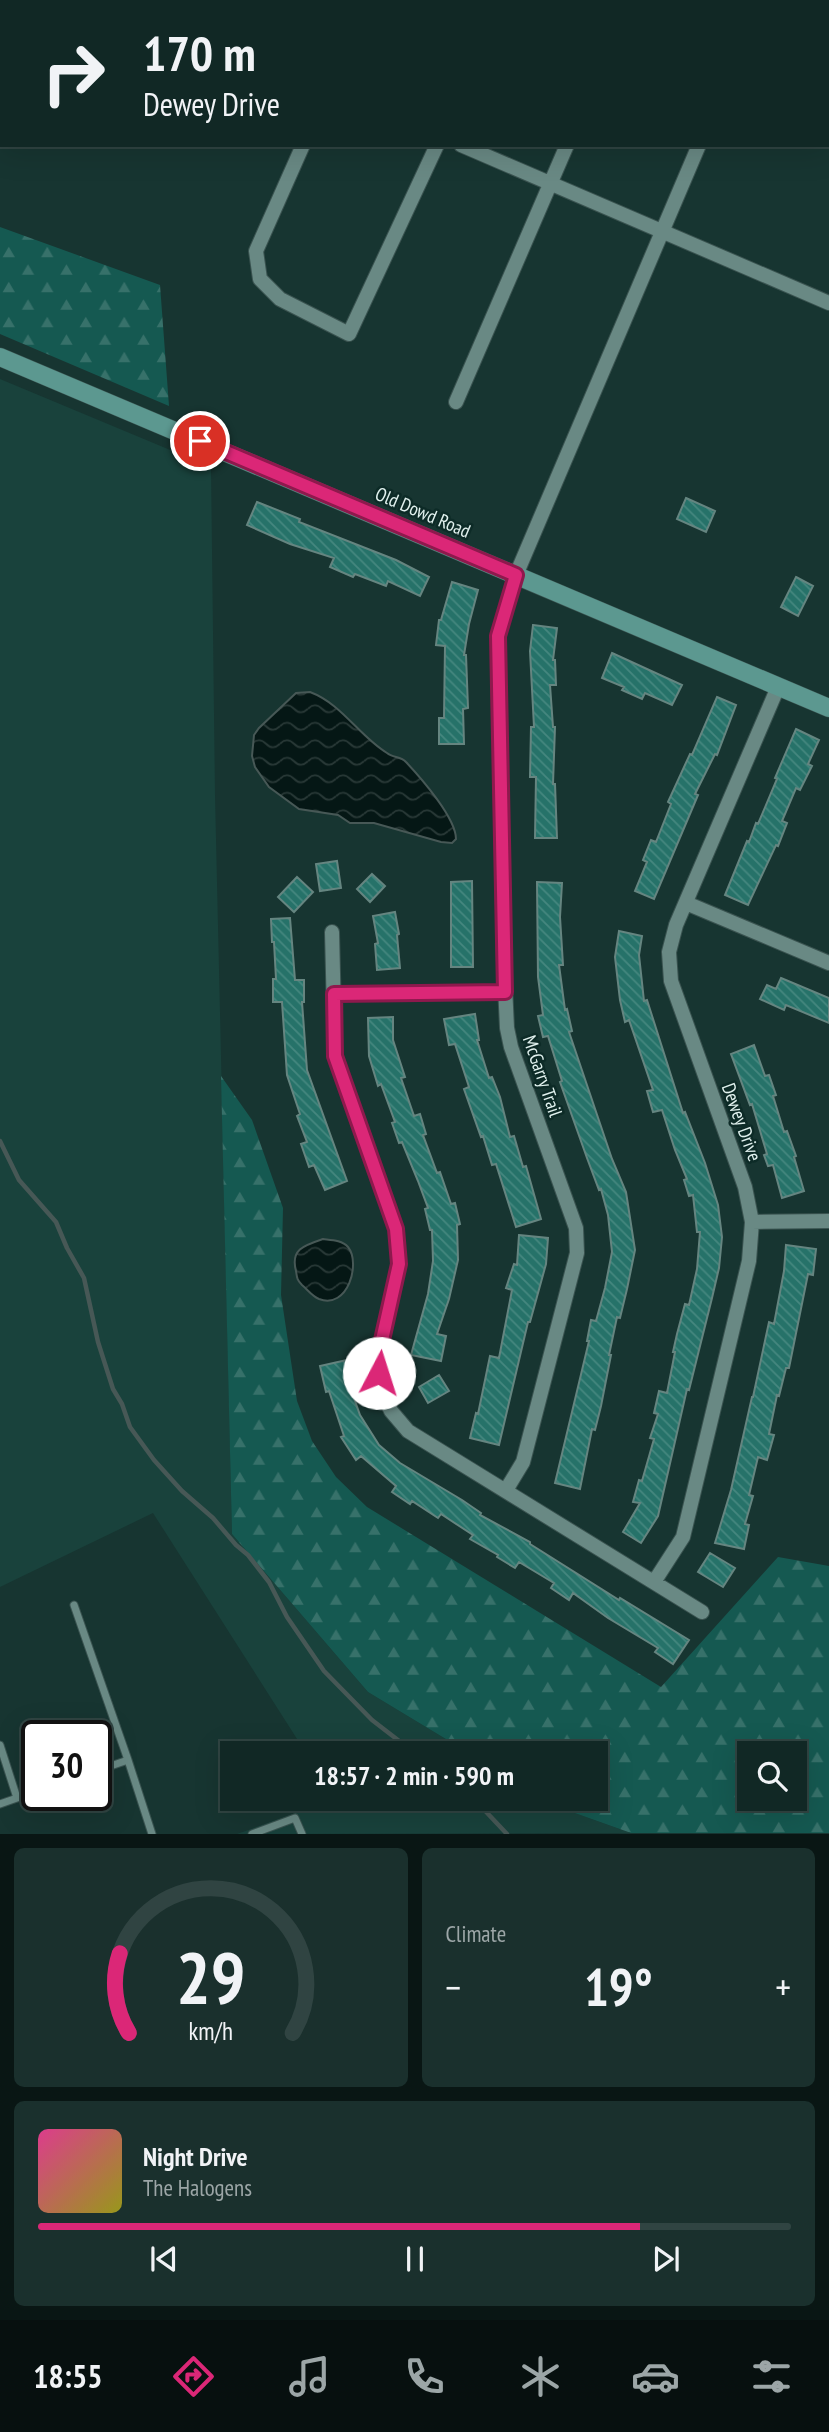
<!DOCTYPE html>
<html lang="en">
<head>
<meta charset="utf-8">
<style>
  :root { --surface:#112825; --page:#1a302d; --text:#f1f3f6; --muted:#9ca6a7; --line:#304442; --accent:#db2777 }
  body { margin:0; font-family:"PT Sans Narrow",sans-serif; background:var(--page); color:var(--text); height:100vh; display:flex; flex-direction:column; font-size:26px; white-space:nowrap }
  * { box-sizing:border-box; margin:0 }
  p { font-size:23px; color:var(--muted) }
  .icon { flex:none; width:38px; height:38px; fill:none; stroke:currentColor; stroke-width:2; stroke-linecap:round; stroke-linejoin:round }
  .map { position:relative; height:1834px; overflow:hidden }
  .drawer { display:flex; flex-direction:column; gap:14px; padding:14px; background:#091614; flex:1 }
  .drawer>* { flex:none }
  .top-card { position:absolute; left:0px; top:0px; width:830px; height:147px; box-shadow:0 7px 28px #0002,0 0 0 2px var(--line); background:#112825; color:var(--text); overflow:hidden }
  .fabs { position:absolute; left:737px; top:1741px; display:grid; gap:14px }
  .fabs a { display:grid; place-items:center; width:70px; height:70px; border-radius:0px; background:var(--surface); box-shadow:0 7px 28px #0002,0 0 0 2px var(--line); font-size:35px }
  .speed { position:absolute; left:21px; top:1720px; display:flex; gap:14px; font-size:35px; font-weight:700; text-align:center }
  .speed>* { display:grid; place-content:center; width:91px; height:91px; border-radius:50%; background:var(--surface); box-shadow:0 7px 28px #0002,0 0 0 2px var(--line); line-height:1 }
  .speed .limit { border:4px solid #111; border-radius:10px; background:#fff; color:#111 }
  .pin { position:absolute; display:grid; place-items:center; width:60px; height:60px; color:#fff; margin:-30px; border:4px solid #fff; border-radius:50%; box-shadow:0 2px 7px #0007 }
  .me { position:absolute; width:77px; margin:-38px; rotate:5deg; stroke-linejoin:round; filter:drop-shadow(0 0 5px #0008) }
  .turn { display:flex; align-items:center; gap:24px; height:147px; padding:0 28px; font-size:32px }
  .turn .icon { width:91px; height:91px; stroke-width:2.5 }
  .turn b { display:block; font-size:49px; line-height:60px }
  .big { font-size:52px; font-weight:700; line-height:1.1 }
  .drawer .card { flex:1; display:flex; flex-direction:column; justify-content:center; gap:10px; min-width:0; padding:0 24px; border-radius:10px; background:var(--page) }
  .drawer .dial { align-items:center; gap:0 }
  .dial svg { height:182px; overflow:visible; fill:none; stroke:var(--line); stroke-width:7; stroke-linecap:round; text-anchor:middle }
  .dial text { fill:var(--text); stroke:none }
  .song { display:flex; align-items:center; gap:21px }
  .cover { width:84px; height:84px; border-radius:10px; background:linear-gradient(135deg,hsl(330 70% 55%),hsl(60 70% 35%)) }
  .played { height:7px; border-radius:4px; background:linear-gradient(90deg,var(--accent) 80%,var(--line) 80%) }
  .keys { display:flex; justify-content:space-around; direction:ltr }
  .heat { display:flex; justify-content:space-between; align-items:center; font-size:38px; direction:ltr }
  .drawer .tiles { flex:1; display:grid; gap:14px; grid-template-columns:1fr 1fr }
  .card:last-child { grid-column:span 2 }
  .trip { position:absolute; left:220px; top:1741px; width:388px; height:70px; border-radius:0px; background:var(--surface); box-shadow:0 7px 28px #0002,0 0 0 2px var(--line); font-weight:700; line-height:70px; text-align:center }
  .tabs { display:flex; height:112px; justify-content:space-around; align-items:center; background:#07100f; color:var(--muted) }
  .tabs .icon { width:49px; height:49px }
  .tabs .current { color:var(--accent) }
  .tabs b { font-size:32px; color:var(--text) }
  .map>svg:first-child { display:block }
  .built { fill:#19423c }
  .forest { fill:url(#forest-firs); fill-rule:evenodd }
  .water { fill:url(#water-waves); stroke:#475856; stroke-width:2 }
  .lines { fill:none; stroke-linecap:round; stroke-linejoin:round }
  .stream { stroke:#475856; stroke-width:4.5 }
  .building { fill:url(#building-back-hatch); stroke:#658580; stroke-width:2 }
  .lane-casing { stroke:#3a5350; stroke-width:9 }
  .street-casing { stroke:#3a5350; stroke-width:16 }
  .secondary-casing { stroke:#3a5350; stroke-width:19 }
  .lane { stroke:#698984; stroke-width:7 }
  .street { stroke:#698984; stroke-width:14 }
  .secondary { stroke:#5c9890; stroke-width:18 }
  .route-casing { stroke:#8e194d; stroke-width:18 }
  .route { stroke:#db2777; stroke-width:12 }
  .labels { text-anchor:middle; stroke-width:5; stroke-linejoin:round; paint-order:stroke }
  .street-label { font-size:19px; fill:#e1f1ee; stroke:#0d2b27 }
</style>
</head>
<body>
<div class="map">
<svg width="829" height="1834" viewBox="0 0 829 1834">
  <defs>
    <pattern id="forest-firs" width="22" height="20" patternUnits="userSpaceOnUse" patternTransform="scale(1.75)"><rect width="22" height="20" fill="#155951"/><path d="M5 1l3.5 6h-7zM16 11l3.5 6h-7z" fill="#37716a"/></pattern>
    <pattern id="water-waves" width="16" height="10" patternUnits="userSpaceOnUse" patternTransform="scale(1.75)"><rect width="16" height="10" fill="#051715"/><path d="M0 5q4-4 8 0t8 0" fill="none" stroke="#293937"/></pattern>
    <pattern id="building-back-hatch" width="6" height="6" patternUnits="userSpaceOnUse" patternTransform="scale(1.75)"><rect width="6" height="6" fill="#267269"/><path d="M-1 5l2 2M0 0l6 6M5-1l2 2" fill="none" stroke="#45877f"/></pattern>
  </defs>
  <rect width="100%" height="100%" fill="#173531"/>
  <path class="built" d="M0,379L211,467L215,795L232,1534L368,1692L469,1753H306L153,1513L0,1587Z
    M334,1799H543L555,1806L631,1833L237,1834Z"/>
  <path class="forest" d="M0,227L160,285L169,406L0,334Z
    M221,1076L252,1120L283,1208L281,1295L297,1401L312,1441L336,1477L367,1507L661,1687L778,1557L829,1566V1833H631L555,1806L543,1799H597V1754L469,1753L368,1692L232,1534ZM749,1754H794V1799H749Z"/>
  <path class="water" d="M310,692C342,704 359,736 387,753C393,758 401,756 406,762C421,778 456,818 456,839L452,843L441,842L374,823H350L338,815L299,809L269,787L255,767L252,756L254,735L259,728L296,693Z
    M323,1239C331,1240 342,1240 348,1247C361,1263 348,1310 319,1299C312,1296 308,1290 302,1285C297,1280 297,1278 296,1271C290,1249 305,1245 323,1239Z"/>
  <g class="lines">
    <path class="stream" d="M0,1141L19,1180L56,1222L67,1248L84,1278L98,1342L113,1389L122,1404L130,1427L154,1460L182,1491L213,1518L236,1545L248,1555L269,1582L287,1617L324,1671L372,1720L416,1754
      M474,1799L507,1834"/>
  </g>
  <path class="building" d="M686,498L715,511L706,532L677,519Z
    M257,502L300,519L299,522L396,560L429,577L420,596L388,581L386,586L355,574L353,577L330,567L334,558L290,544L247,525Z
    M796,577L813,586L798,616L781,607Z
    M452,582L478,590L469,624L464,655H466L468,708L463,709L464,744H439V718H444L445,646L436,645L439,620H441Z
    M533,625L557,628L553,660H555L556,685H550L553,727H555L553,784H555L557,838H535L536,777H530L531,727H534L530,651Z
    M612,653L682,685L672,705L645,693L642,699L622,690L624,687L602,678Z
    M717,697L736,705L717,755L715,754L695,794L698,795L654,899L635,891L647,862L643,860L651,840L656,842L671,804L668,802L690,754L692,755Z
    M796,729L819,740L808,764L812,766L800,790L796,788L782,821L787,823L778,846L776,845L748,905L725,895L747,841L749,842L756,823L758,824L777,779L775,778Z
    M337,861L341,888L320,891L316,864Z
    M372,874L385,886L370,902L357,889Z
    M297,877L313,892L294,912L278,897Z
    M472,881L473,967H451V882Z
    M537,882L562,883L560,917L563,965H559L565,1010L567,1009L572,1031L569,1032L612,1159L626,1192L635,1250L627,1289L620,1318L617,1317L609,1355H611L601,1406L595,1430L592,1429L580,1489L555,1483L589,1341H587L591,1320L596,1321L605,1288L612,1252L608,1215L601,1189L599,1190L587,1158L560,1082L562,1081L548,1036L543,1037L538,1016L543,1015L538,977Z
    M395,912L399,934L397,935L400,968L377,970L375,944L378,943L373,916Z
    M290,918L295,980H304V1002H302L307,1070L347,1181L325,1190L314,1165L309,1167L301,1144L307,1142L297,1116L300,1114L287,1075L282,1002H273V979H276L274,942H272L271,919Z
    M619,931L642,936L639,955L644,1001L647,1000L683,1113L685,1112L705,1163L718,1205L722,1237L719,1268L712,1298L689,1390L687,1389L658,1516L641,1543L623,1532L640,1503L633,1502L639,1480L642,1481L654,1439L650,1438L658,1414L654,1413L659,1391L667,1393L675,1352H673L677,1334L685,1304L689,1305L697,1269L700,1232H697L693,1195L689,1196L684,1180L687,1179L675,1150L662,1110L653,1112L647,1091L653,1090L629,1020L625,1022L620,1000L615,957Z
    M781,978L829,998V1023L786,1005L784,1010L760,999L767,985L776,989Z
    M475,1014L479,1040H477L489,1078L492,1077L500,1097L510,1137L514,1136L523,1167L526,1166L541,1219L516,1227L496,1164L492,1165L483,1136L481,1137L464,1089L469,1087L455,1044L449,1045L444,1019Z
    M393,1017V1040L405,1077L401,1078L414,1116L420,1114L426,1134L423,1135L437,1173L440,1172L451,1204L455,1203L460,1224L457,1225L458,1260L449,1299L437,1334L446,1336L441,1361L411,1355L428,1294L433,1261L432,1230H430L425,1209L428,1208L418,1181L402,1142L399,1143L392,1123L395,1122L381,1084L378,1086L369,1056L368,1018Z
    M754,1045L765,1076L769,1075L776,1095L773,1096L784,1132L787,1131L796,1156L794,1157L804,1191L782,1198L773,1165L768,1166L764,1155L767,1154L752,1104L750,1105L731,1054Z
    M519,1235L548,1238L546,1264L530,1322H528L499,1445L470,1438L476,1413L478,1414L490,1356L499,1358L512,1290L506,1288L514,1264L517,1265Z
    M786,1245L816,1249L813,1275L808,1274L789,1368H786L779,1396L777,1395L769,1434L774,1435L767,1460L758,1457L749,1495L753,1496L745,1524L749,1525L744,1549L715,1543L731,1490L752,1397H753L769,1322L774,1324L784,1271Z
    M347,1360L353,1386L350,1387L360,1415L379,1445L400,1463L462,1500L481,1513L480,1515L530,1542V1544L619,1600L620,1598L689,1640L673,1664L655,1652L658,1648L608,1618L573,1593L569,1600L551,1588L554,1583L519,1562L515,1568L497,1557L498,1555L470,1539L473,1535L441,1514L438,1518L412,1501L410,1504L392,1492L396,1486L361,1456L356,1460L341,1437L344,1436L329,1391L326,1392L320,1366Z
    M439,1375L449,1391L428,1403L419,1387Z
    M710,1553L735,1568L723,1587L698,1572Z"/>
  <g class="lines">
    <g class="lane-casing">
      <path id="lane" d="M74,1605L128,1760
        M0,1745L17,1798
        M96,1771L128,1760L152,1834
        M0,1804L37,1791
        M252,1834L295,1818L302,1834"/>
    </g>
    <g class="street-casing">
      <path id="street" d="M322,0V2
        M787,0L791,2
        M544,2V0
        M761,2L762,0
        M828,17L829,18
        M303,145L256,251L260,279L280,299L349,334L437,145
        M461,145L829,303
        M456,402L567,145
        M686,903L829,963
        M332,932L335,1056L396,1229L399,1264L378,1358L380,1387L391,1411L408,1431L702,1612
        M334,994L505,992
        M752,1222L829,1221
        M506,1490L523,1462L577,1253L576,1228L511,1047L507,1028L504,964L498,636L516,575L699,145
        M654,1582L683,1537L749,1261L752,1222L745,1187L671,981L669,952L676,925L778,687"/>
    </g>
    <g class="secondary-casing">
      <path id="secondary" d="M0,357L829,708"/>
    </g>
    <use href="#lane" class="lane"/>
    <use href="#street" class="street"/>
    <use href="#secondary" class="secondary"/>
  </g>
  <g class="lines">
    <g class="route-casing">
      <path id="route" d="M200,441L516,575L498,636L505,992L334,994L335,1056L396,1229L399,1264L378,1358L379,1373"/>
    </g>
    <use href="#route" class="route"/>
  </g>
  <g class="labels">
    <g class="street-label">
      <text transform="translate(423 512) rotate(23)" y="7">Old Dowd Road</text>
      <text transform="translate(543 1076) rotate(71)" y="7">McGarry Trail</text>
      <text transform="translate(742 1122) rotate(70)" y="7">Dewey Drive</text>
    </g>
  </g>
</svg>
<div class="fabs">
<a><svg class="icon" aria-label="search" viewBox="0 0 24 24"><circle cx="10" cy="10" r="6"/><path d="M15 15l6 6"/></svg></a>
</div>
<div class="speed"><div class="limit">30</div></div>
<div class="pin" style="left:200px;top:441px;background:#d93025"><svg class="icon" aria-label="arrive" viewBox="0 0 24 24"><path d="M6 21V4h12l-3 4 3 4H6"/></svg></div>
<svg class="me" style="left:379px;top:1373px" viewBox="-20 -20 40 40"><circle r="19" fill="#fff"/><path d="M0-13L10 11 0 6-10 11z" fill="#db2777"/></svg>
<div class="trip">18:57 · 2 min · 590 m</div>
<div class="top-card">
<div class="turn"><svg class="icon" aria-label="right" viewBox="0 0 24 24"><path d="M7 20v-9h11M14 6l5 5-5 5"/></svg><div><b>170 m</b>Dewey Drive</div></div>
</div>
</div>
<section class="drawer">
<div class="tiles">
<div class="card dial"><svg viewBox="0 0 100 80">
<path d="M14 69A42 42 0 1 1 86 69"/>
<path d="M14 69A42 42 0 0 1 10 34" stroke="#db2777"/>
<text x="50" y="56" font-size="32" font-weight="700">29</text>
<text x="50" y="72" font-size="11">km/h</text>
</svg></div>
<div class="card"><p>Climate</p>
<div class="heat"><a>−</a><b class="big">19°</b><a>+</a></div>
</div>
<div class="card">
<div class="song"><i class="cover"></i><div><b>Night Drive</b><p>The Halogens</p></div></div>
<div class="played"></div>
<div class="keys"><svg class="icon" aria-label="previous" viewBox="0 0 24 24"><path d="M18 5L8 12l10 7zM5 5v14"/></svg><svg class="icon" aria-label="pause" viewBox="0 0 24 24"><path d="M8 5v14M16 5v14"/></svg><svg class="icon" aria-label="next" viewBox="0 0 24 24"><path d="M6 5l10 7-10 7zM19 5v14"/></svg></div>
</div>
</div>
</section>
<nav class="tabs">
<b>18:55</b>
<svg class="icon current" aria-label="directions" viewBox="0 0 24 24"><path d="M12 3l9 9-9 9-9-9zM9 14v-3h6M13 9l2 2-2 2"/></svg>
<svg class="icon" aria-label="music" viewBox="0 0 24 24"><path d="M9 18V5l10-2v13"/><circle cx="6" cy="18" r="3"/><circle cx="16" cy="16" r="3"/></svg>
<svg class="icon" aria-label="phone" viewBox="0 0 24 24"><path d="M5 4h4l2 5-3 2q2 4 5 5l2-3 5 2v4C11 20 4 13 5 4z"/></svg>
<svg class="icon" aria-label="climate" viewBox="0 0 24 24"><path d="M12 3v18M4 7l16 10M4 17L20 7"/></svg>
<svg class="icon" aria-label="car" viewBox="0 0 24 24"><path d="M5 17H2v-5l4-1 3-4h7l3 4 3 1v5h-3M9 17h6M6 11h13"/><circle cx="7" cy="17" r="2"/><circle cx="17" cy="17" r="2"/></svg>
<svg class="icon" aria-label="filters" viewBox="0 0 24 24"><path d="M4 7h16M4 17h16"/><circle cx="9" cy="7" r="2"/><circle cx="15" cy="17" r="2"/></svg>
</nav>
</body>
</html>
